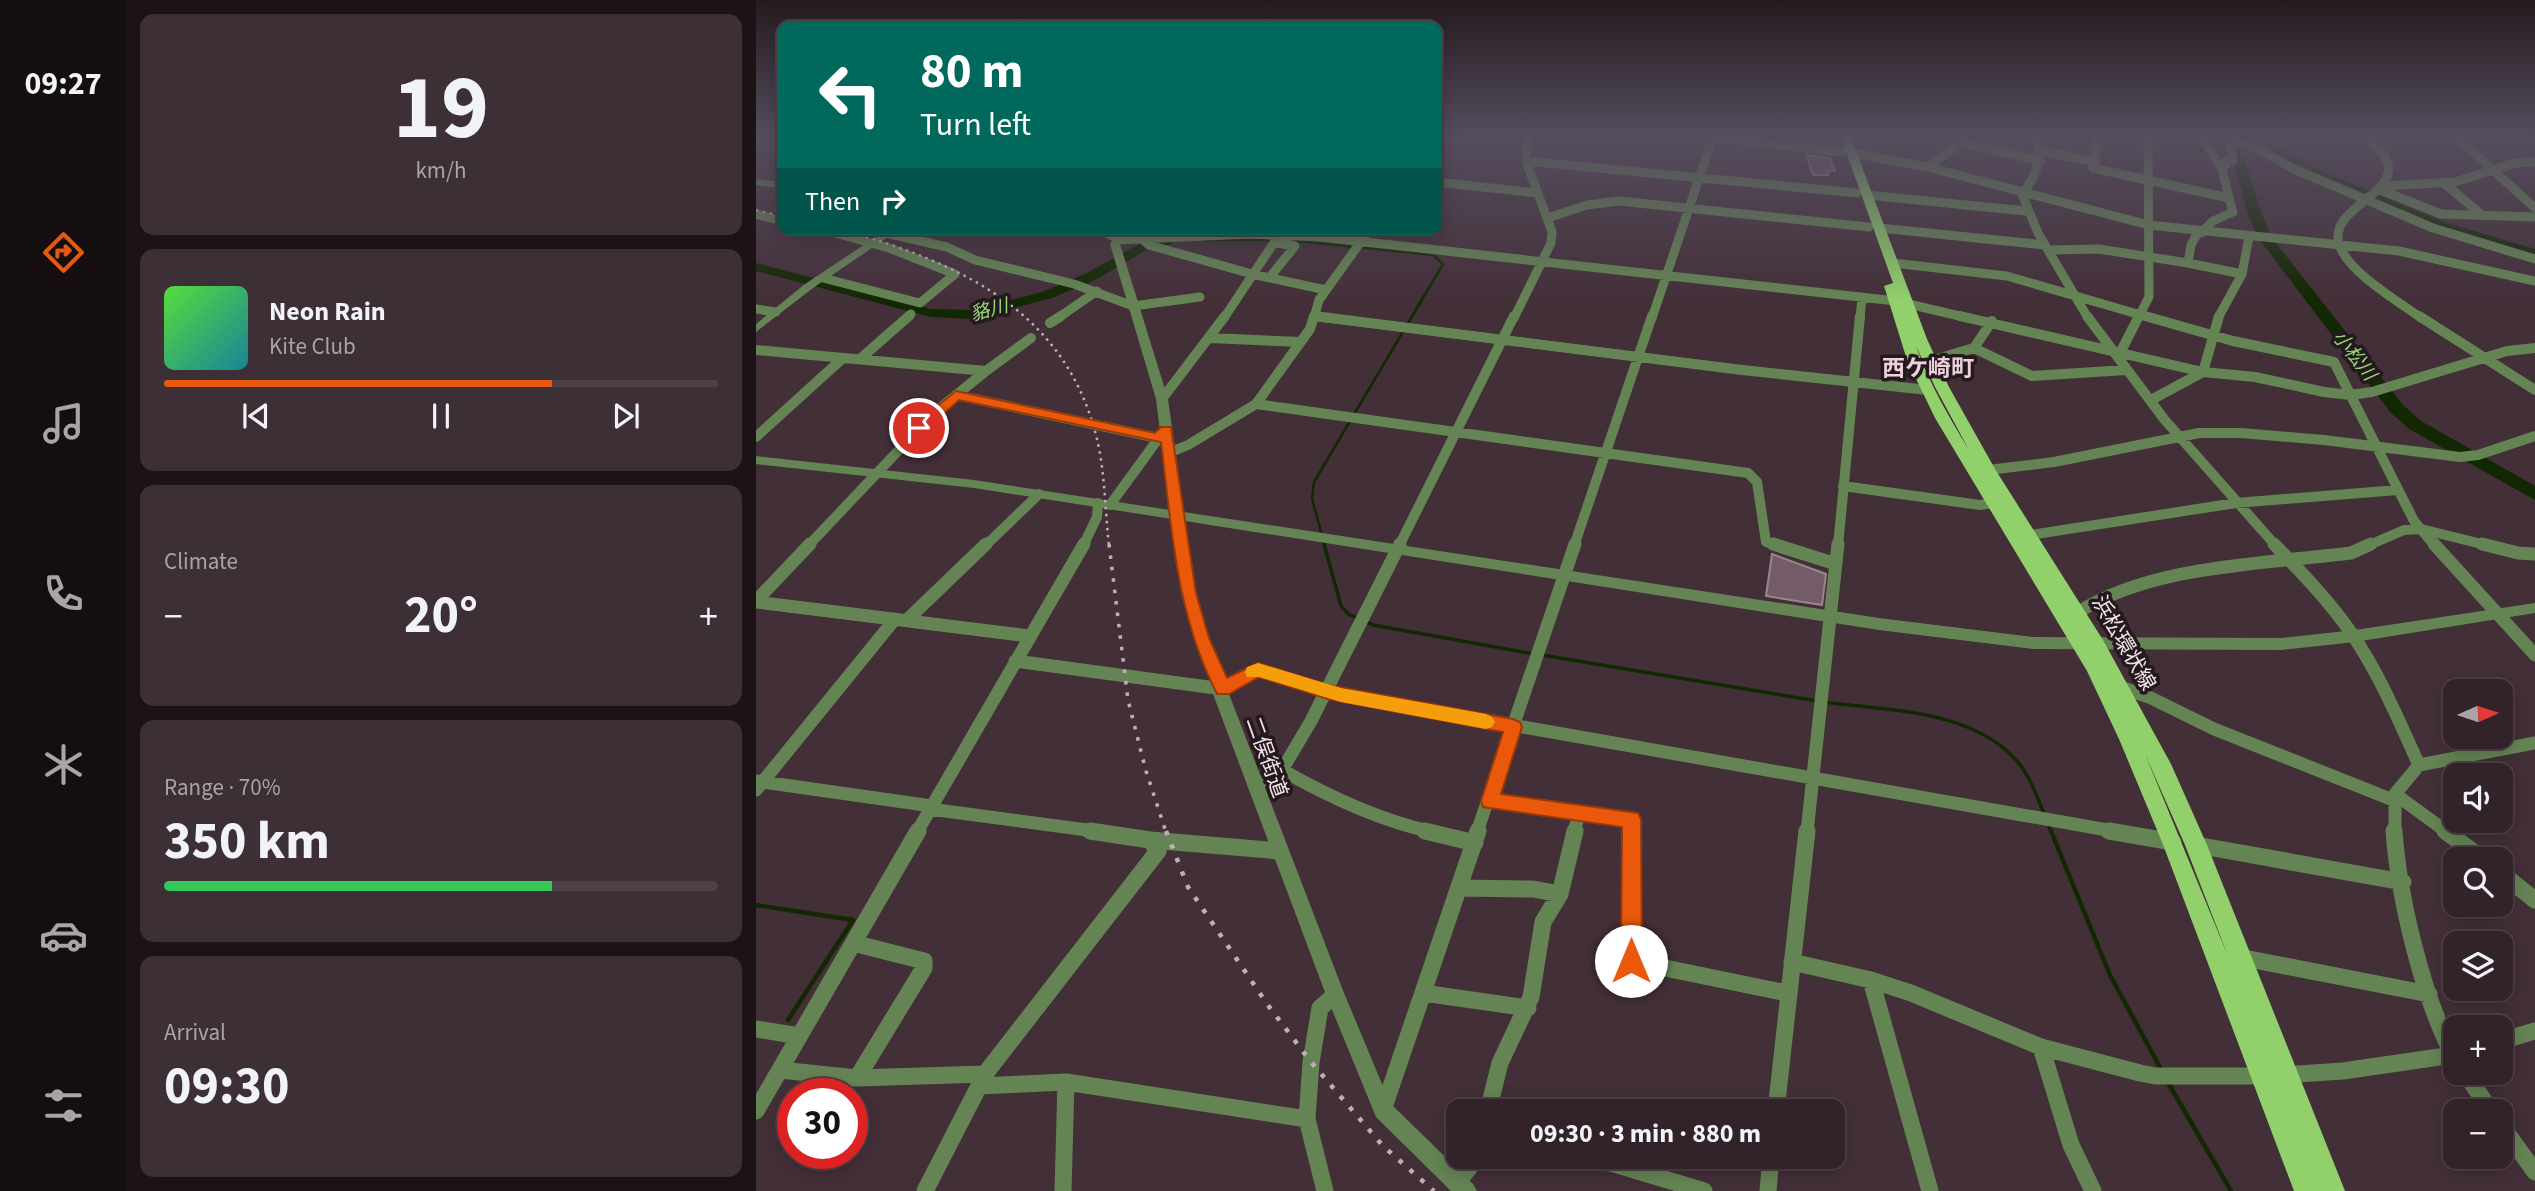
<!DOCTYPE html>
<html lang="en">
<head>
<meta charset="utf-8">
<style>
  :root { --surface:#32232a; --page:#3d2f36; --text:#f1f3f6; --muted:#a8a4a8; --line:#4d4047; --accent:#ea580c }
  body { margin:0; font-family:"Source Sans 3","Noto Sans JP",sans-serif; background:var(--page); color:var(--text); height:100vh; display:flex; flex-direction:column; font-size:26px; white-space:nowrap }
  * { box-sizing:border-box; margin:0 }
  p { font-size:23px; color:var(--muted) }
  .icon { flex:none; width:38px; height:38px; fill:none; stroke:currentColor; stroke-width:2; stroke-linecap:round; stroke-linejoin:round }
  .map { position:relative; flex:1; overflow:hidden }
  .side { display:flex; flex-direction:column; gap:14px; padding:14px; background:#1c1317; width:630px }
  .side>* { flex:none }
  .hud { position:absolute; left:21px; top:21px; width:665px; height:214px; border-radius:14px; box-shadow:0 4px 18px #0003,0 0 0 2px var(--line); background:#00695c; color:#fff; overflow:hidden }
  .needle { width:46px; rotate:87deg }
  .tools { position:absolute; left:1687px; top:679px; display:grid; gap:14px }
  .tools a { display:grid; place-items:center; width:70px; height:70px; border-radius:14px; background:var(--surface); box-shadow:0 4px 18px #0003,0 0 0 2px var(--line); font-size:35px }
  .speed { position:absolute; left:21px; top:1078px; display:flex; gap:14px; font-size:35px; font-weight:700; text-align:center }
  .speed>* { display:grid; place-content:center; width:91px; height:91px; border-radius:50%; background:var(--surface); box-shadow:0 4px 18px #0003,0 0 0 2px var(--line); line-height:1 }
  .speed .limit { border:10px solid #d22; background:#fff; color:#111 }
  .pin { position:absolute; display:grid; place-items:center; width:60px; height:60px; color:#fff; margin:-30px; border:4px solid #fff; border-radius:50%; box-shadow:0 2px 7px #0007 }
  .me { position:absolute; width:77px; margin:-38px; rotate:0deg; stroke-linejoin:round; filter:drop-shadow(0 0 5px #0008) }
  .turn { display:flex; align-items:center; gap:24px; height:147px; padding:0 28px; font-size:32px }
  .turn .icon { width:91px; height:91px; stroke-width:2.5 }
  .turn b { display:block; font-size:49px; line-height:60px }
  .then { display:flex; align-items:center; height:66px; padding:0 28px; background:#0003; gap:14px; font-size:26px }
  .big { font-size:52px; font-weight:700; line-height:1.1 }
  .side .tile { flex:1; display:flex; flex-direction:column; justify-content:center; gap:10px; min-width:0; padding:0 24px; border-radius:14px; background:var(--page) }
  .side .dial { align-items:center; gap:0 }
  .dial b { font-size:91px; line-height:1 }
  .song { display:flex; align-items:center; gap:21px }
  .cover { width:84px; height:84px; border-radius:10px; background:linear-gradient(135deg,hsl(110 70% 55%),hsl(190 70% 35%)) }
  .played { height:7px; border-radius:4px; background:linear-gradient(90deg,var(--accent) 70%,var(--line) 70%) }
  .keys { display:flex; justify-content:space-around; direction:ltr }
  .heat { display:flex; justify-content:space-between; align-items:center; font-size:38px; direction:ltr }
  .charge { height:10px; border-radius:5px; background:linear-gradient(90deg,#34c759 70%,var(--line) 0) }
  .trip { position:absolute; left:690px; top:1099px; width:399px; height:70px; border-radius:14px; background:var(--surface); box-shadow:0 4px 18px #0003,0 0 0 2px var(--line); font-weight:700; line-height:70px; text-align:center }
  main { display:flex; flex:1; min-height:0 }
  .menu { display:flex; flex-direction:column; width:126px; justify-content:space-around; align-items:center; background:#140e11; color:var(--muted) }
  .menu .icon { width:49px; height:49px }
  .menu .active { color:var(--accent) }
  .menu b { font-size:32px; color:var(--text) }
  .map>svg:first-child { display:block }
  .water { fill:#122802 }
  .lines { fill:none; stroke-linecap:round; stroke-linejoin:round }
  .stream-far2 { stroke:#122802; stroke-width:2.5 }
  .stream-far1 { stroke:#122802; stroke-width:3.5 }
  .stream { stroke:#122802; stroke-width:4.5 }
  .river { fill:#122802; fill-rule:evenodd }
  .building { fill:#735c67; stroke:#9c848f; stroke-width:2 }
  .minor-far3 { stroke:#658454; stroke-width:9 }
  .minor-far2 { stroke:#658454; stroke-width:10 }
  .minor-far1 { stroke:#658454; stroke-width:13 }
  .minor { stroke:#658454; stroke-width:17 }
  .tertiary { fill:#658454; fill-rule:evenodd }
  .primary { fill:#91d06b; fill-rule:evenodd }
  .rail-far2 { stroke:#bfb0b6; stroke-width:2.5; stroke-dasharray:2.5 4.5; stroke-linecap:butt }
  .rail-far1 { stroke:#bfb0b6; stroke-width:3.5; stroke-dasharray:3.5 8; stroke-linecap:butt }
  .rail { stroke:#bfb0b6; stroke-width:4.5; stroke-dasharray:4.5 10; stroke-linecap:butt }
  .route { fill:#ea580c; stroke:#983908; stroke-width:2 }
  .slow { fill:#f59e0b }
  .labels { text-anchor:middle; stroke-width:7; stroke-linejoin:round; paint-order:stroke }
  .far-water-label { font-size:19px; font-style:italic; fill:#9ad876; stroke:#241a1e }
  .street-label { font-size:21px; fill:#f3e5eb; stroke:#241a1e }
  .neighbourhood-label { font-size:23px; font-weight:bold; fill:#ecd1dd; stroke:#241a1e }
</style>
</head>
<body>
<main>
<nav class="menu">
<b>09:27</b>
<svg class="icon active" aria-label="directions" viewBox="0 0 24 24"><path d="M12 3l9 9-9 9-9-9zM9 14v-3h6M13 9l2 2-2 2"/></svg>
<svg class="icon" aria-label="music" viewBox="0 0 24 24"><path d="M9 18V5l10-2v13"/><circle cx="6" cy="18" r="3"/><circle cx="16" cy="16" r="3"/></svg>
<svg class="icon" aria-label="phone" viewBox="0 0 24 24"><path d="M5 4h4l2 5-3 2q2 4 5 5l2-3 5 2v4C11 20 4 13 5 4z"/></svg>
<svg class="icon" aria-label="climate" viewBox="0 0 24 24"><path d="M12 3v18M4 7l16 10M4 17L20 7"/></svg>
<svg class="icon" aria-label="car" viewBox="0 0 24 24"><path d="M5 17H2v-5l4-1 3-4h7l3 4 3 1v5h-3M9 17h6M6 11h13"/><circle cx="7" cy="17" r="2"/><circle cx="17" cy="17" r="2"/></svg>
<svg class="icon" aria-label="filters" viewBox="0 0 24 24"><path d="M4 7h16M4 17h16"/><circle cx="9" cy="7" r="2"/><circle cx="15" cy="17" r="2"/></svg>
</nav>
<section class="side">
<div class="tile dial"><b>19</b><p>km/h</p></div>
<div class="tile">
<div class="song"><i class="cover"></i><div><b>Neon Rain</b><p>Kite Club</p></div></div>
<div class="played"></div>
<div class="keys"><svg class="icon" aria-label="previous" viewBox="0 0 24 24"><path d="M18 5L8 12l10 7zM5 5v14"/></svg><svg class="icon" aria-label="pause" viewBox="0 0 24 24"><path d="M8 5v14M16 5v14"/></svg><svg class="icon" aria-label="next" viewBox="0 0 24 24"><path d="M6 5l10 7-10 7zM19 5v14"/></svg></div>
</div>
<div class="tile"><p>Climate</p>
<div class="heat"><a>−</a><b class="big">20°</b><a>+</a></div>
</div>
<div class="tile"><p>Range · 70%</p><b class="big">350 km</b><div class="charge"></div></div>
<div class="tile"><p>Arrival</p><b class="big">09:30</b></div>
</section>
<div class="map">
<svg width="1779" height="1191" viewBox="0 0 1779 1191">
  <rect width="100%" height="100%" fill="#432f38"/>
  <path class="water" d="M1480,135H1503L1563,170L1688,222L1779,249V256L1637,212L1482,139Z"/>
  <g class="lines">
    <path class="stream-far2" d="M1483,145V160
      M446,240H519
      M530,240L677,255L687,264L558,482L556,499L569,546"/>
    <path class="stream-far1" d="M568,544L585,606L592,614L617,625L778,654
      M786,655L1061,701
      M1069,702C1132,711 1215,709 1261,761C1274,776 1281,796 1288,814
      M1292,824L1295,832"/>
    <path class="stream" d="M1295,831L1354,975L1406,1071
      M0,905L97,920L32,1020
      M1411,1081L1475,1191"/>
    <path class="river" d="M1409,135H1424L1457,150L1447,153Z
      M1483,156L1489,160L1506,215L1516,238L1647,405L1665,421L1779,486V500L1653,429L1635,413L1503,239L1492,215L1477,160Z
      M411,237L416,238V244L392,249L341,279L296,298L217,319L175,317L0,271V263L175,309L217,310L286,292L331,273L383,244Z"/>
  </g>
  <path class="building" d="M1050,155L1074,158L1079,171H1071L1072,175H1057Z
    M1016,554L1070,574L1066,605L1010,596Z"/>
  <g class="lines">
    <path class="minor-far3" d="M936,135L1086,152
      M1279,135C1286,160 1282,174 1266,194L1282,233L1332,318
      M1342,135L1337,168L1473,198L1466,169L1444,135
      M1608,135C1616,143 1629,153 1632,164C1640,196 1569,209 1584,247C1595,274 1642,301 1665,318
      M1698,135L1779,208
      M681,138L683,135
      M1475,141L1499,147L1538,169L1677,228L1779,259
      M1205,142L1285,161
      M1285,151L1340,162
      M1096,153L1172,167L1393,225L1643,251L1779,281
      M770,161L1101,193
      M1464,165H1470V161L1477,160L1474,144L1476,135
      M1172,167L1205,142V135
      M681,182L781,193
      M1688,183L1727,216
      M1627,186L1699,182L1759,163L1779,162
      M1622,189L1685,214L1779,217
      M1111,195L1270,211
      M0,214L26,221
      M791,218L831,205L863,201L1113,227
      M1124,228L1289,245
      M65,229L133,248L199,274L164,303L67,278
      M1442,232L1435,245L1432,263L1486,274L1462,318
      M1445,233L1457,221L1477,212L1473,198
      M134,234L191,247L219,260L318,284L377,306L444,297
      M386,239L393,245L496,274L570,290
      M361,240L494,234L564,237L1140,301L1212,318
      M1292,250L1343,249L1432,263
      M1137,263L1251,276L1395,318
      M1486,274L1493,237
      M514,277L539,246L521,243
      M0,309L20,312
      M558,316L570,318
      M151,318L155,314
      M302,318L341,291
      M468,318L523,235
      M558,318L563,300L614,229
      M758,318L795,243L796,232L770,161L772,135
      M896,318L957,137
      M1104,318L1106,298
      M1382,318L1393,297L1392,135"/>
    <path class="minor-far2" d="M558,316L986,370L1172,390
      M1204,316L1447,372L1499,377L1568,392L1594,395L1616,392L1751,351L1779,348
      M1331,316L1408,419L1520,546
      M1389,316L1477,341L1578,362L1658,521L1679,546
      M1663,316L1779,390
      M294,323L305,316
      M454,338L544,342
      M1218,348L1276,376L1370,370
      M0,350L230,371L178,413L52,546
      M1365,351L1383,316
      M104,359L153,316
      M1174,361L1218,348L1236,321
      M230,371L275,338
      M200,395L402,438
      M406,399L469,316
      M1395,400L1447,372L1463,316
      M500,404L992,473L1001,482L1010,542L1023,546
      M0,437L87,358
      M415,452L432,445L500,404L554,329L558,316
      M1232,470L1298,462L1443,433H1485L1568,440L1704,457L1722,455L1779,436
      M1087,486L1224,505L1237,503
      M354,505L405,435
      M1274,535L1480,503L1642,490
      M229,546L283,494
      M327,546L341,517L342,503
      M643,546L758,316
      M818,546L896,316
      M1082,546L1104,316
      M1611,546L1648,530L1665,529L1734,546"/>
    <path class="minor-far1" d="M1017,544L1080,564
      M1518,544C1546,573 1574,602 1596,634C1624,675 1643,721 1663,765L1639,794V832
      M1678,544L1779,655
      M1726,544L1762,553L1779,554
      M0,601L54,544
      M0,602L273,636
      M1321,613C1395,565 1508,564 1595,553L1615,544
      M151,620L230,544
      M259,661L467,689L502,670L585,695L1363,832
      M1364,687L1393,697L1458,729L1637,800
      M1663,765L1779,743
      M526,770C573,797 623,820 676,832
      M0,781L176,806
      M498,785L526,770L555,721L644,544
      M0,790L139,619
      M1639,794L1691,832
      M734,801L875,819V832
      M174,809L346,832
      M161,832L328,544
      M721,832L819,544
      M818,832L823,813
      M1051,832L1082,544"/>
    <path class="minor" d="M334,831L394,840L402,851L229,1074L223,1086L310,1082L551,1119L569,1191
      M669,831L719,843
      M875,831V961L1031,993
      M1353,831L1417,842
      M1689,831L1727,859
      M394,840L524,851
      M1440,845L1647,882
      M1745,873L1779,900
      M704,888L777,889L804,894
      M97,943L168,961V968L101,1078
      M1483,957L1673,994
      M1036,962L1115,980L1155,993L1285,1047L1384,1073L1399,1076H1509
      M1115,980L1174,1191
      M667,993L772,1008
      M0,1029L43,1036
      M1745,1041L1779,1031
      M1285,1047L1315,1145L1337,1191
      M24,1070L101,1078L229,1074
      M1709,1073L1735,1111
      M1527,1075L1587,1071L1697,1055C1666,994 1643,899 1638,831
      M627,1110L722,831
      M0,1111L162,831
      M732,1111L744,1063L775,997L787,922L804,894L819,831
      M1020,1111L1051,831
      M551,1119L555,1062L564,1008L579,995
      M1745,1125L1779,1172
      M780,1157L855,1163L948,1191
      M701,1183L722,1157
      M169,1191L223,1086
      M307,1191L310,1082
      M1012,1191L1015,1157"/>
    <path class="tertiary" d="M0,179L26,182V188L0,185Z
      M132,229H144L57,288L0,332V324L49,284Z
      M333,229H346L366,240L364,244L412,399L428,512L1123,618L1277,637L1526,638L1599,630L1779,603V613L1599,642L1526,650L1277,649L1123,630L429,521L439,593L452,638L475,689L473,694L588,993L634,1103L717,1184L721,1191H695L620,1117L570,995L457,694L459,689L438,638L425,593L416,519L218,488L0,464V456L218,480L414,510L400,399L354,244L356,241Z"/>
    <path class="primary" d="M1084,135H1094L1171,339L1193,387L1239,469L1347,640L1415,764L1451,845L1589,1191H1538L1406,842L1363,739L1331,671L1179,418L1151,360L1128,286L1137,283ZM1160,346L1179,387L1213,450C1193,417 1173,383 1160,346ZM1389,754L1429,845L1472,956Z"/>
    <path class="rail-far2" d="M0,210L26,216
      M83,229C198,261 307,307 340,435C349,470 349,510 353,546"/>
    <path class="rail-far1" d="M353,544L372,700L390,771L410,832"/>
    <path class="rail" d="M410,831L432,887L511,1004L555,1062L627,1146L678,1191"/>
  </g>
  <linearGradient id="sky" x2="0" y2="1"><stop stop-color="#251a1f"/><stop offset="0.45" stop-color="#554d5e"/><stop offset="1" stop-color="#554d5e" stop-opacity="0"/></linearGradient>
  <rect width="1779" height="301" fill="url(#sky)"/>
  <path class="route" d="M200,391L399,433L405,427H415L440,593L453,638L471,678L502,663L572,685L757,719L764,722L766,727L745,794L882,813L885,819L886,961L883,968L875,971L868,968L865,961L866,827L727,807L725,801L747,732L572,699L503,677L473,694H461C420,613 416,531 405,442L203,400L168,431H158V425Z"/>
  <path class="slow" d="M502,663L585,688L730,714L736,717L739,722L736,727L730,729L585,702L503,677H491L489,672L491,667Z"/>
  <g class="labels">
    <g class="far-water-label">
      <text transform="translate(233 309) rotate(-14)" y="7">貉川</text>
      <text transform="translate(1599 355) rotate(52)" y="7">小松川</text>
    </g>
    <g class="street-label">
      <text transform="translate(1368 643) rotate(60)" y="7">浜松環状線</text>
      <text transform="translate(511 757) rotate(70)" y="7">二俣街道</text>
    </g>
    <g class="neighbourhood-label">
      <text x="1172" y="376">西ケ崎町</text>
    </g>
  </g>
</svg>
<div class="tools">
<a><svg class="needle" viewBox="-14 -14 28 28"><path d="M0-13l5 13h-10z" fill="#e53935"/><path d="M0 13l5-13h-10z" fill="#a8a4a8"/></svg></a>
<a><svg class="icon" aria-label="sound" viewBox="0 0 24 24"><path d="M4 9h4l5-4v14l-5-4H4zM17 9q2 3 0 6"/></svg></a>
<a><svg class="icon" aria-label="search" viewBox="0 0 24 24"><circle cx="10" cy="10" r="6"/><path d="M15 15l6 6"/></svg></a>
<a><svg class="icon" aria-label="layers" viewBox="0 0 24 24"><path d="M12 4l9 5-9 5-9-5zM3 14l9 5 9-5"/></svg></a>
<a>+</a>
<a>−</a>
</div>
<div class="speed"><div class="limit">30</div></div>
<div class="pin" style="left:163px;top:428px;background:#d93025"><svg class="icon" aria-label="arrive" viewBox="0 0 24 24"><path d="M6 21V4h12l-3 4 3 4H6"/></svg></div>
<svg class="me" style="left:875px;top:961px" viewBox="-20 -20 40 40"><circle r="19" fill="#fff"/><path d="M0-13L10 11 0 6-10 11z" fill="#ea580c"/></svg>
<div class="trip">09:30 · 3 min · 880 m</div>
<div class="hud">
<div class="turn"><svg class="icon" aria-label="left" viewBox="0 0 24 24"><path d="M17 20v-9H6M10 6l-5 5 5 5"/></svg><div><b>80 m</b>Turn left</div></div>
<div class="then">Then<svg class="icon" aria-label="right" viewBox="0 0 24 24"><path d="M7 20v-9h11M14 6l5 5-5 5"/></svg></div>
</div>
</div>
</main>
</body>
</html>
